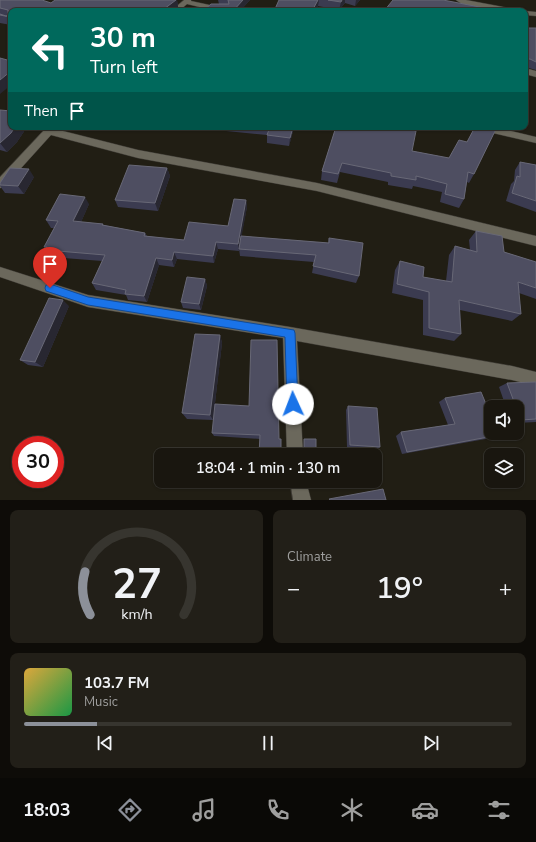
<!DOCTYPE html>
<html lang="en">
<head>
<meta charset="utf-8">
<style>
  :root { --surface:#19160f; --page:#221f18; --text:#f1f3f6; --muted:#9f9f9e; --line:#37352f; --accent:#8c9099 }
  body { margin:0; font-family:"Nunito Sans",sans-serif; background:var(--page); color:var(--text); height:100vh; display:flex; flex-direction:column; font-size:15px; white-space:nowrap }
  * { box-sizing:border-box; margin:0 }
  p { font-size:13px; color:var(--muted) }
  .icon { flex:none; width:22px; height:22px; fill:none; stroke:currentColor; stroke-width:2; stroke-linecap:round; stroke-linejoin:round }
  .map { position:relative; height:500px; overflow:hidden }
  .details { display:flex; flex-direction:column; gap:10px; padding:10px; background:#0e0c08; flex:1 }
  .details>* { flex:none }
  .hud { position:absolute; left:8px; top:8px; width:520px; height:122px; border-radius:8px; box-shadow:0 1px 3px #0004,0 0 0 1px var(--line); background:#00695c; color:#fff; overflow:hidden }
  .buttons { position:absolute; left:484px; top:400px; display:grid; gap:8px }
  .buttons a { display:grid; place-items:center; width:40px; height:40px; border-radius:8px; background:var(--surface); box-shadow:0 1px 3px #0004,0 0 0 1px var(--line); font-size:20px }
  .speed { position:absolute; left:12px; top:436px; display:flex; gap:8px; font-size:20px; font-weight:700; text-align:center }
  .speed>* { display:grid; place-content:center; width:52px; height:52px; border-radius:50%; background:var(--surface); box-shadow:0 1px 3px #0004,0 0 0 1px var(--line); line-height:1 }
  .speed .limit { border:6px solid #d22; background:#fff; color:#111 }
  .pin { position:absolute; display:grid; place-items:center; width:34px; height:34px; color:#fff; margin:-41px -17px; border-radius:50% 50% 50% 0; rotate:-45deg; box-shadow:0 0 4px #0007 }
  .pin .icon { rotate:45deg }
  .me { position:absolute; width:44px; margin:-22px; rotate:358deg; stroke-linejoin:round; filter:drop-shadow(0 0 3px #0008) }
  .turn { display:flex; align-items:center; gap:14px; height:84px; padding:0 16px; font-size:18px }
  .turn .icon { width:52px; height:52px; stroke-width:2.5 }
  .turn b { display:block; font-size:28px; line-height:34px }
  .then { display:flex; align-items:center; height:38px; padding:0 16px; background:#0003; gap:8px; font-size:15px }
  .big { font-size:30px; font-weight:600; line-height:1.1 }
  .details .card { flex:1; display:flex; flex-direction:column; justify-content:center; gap:6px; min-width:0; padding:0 14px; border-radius:8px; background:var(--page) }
  .details .dial { align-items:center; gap:0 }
  .dial svg { height:104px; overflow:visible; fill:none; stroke:var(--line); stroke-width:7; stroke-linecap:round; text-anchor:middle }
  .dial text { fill:var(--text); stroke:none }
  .song { display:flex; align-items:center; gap:12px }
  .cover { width:48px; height:48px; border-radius:6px; background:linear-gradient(135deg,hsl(40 70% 55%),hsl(140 70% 35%)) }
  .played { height:4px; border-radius:2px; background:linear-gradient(90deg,var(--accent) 15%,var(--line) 15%) }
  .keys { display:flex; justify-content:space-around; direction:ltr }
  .heat { display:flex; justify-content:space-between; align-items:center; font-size:22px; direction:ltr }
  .details .tiles { flex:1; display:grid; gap:10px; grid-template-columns:1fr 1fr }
  .card:last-child { grid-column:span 2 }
  .trip { position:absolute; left:154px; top:448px; width:228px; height:40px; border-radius:8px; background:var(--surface); box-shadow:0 1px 3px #0004,0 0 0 1px var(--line); font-weight:600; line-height:40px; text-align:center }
  .tab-bar { display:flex; height:64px; justify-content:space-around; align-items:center; background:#0a0906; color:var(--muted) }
  .tab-bar .icon { width:28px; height:28px }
  .tab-bar .active { color:var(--accent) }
  .tab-bar b { font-size:18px; color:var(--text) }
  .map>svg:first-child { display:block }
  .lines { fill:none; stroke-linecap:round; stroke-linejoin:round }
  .minor-casing { stroke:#3e3b35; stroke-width:1 }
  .minor { fill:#6b685c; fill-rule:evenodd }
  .wall { fill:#3b3b50 }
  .shaded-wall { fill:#282731 }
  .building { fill:#4e4e61; stroke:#686876 }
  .route { fill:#1a73e8; stroke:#114b97 }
</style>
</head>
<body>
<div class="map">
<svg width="536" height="500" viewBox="0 0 536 500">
  <rect width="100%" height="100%" fill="#211e14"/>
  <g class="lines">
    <g class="minor-casing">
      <path id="minor" d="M184,0H191V1L228,9L229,11H216L187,4L179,11H171Z
        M456,0H466L514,9L518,11C502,11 468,10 456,0Z
        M524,11H525L536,12V16L525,15Z
        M525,68L536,71V77L525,74Z
        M47,127H57L55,129L138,150L317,183L536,236V246L317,191L138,158L51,135L4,187L0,188V177Z
        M475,127H494L536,137V143L480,130Z
        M0,267L88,295L290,327L512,366L536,372V386L512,380L297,341L303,455H287L283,338L88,307L0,277Z
        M290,481H306L311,500H293Z"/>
    </g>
    <use href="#minor" class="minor"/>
  </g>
  <path class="wall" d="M0,0L51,3L55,0H177L178,7L174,11H11V25L0,23Z
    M218,0H250L240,11L219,4Z
    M279,0H360L355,6L345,3L339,10L318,6L316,11H275V9Z
    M525,28H536V70L525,67Z
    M0,110L11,127H27L17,142L7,152L0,150Z
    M182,127H195L193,130Z
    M225,127H293V131L289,146L267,143V135L226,131Z
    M473,127H497L474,174L469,183L467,182L464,199L459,208L440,202L442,192L413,186L412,189L388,185V182L340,172L337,183L321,180L322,171L335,130L412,151L449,158L467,142L472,133Z
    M520,162L536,165V212L506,201L511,184L514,181L515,170Z
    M167,168L170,176L158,211L118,207L115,200Z
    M34,177L24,194L5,193L0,186V183Z
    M246,200L247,207L241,236L328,243L329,238L359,276L356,283L312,273L314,262L240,256L239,249V251L218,249L214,263L177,259L174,267L159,265L147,302L128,300L126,295L96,290L92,283L102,261L51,257L46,250V249L44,247L54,228H51L46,220L89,204L81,222L103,224L104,225L145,233L147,236L184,240L228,226Z
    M476,231L504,252L536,262V299L519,293L521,314L512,321L460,310L461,334L454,341L423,335V300L392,293L395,270L400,261L423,277L446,281L449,255L455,246L470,250L469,240Z
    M205,279L207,286L201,310L183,308L181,302Z
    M69,306L43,367L28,365L20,360Z
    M220,335L222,343L213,420L187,419L182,413Z
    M277,340L260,439L214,436L212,433L249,406Z
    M536,382V422L517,423V407H506L499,387L507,383Z
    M445,398L499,435L491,438L402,454L396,436L401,432L448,425L439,402Z
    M348,406L380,447L376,449L347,447L346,410Z
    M307,481H316V487L315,488L309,487Z"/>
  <path class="shaded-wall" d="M176,0H177L178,7L174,11H165L164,9Z
    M243,0H250L240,11H233Z
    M318,0H319L318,6L316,11H312Z
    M342,0H345V3L339,10L341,2Z
    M356,0H360L355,6Z
    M530,59L525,67V60Z
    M11,71V85L0,94V80Z
    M15,127H27L17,142L7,152L0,143Z
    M293,127V131L289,146L290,138Z
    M167,168L170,176L158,211L155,203Z
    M29,169L34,177L24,194L18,186Z
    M85,197L89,204L78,229L73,221Z
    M246,200L247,207L239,251L238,244Z
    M216,242L218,249L214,263L213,256Z
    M174,252L177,259L174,267L172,260Z
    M156,258L159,265L147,302L144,296Z
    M205,279L207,286L201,310L199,304Z
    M63,300L69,306L43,367L35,362Z
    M220,335L222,343L213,420L210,415Z"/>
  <path class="building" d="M0,0H42L51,3L55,0H176L164,9H162L159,11H23L19,10L18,11H11V17H10L0,15V14L6,16L8,15V10L0,8Z
    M228,0H243L233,11H203L211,4H229Z
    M279,0H318L312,11H286L275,9Z
    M328,0H342L341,2Z
    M393,0H443L485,8L482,11H384Z
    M525,28H536V62L530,59L525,60L526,46H525Z
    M0,58L11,61V71L0,80Z
    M0,110L11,111V127H15L11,133L0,143Z
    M269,127H293L290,138L267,135L270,127Z
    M340,127H395L416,131L412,151L449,158L459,140L467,142L475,127H497L474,174L468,172L464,199L445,194L447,184L416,176V180L391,176V173L342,163L338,174L322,171L335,130H339Z
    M520,162L536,165V201L512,193L517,176L520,177Z
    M129,165L167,168L155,203L115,200Z
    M10,168L29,169L18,186L0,185V183Z
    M60,194L85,197L73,221L103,224L102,225L145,233L144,236L184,240L189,222L228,226L234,199L246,200L238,244L216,242L213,256L174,252L172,260L156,258L144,296L125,294L126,290L92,283L105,255L46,250L47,247H44L58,221L46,220Z
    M476,231L502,236L504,252L536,262V288L518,282L521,314L459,300L461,334L429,328V292L397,284L400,261L424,267L423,277L452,282L455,246L477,252Z
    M241,236L329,243V238L363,243L359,276L313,266L316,255L239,249Z
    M187,277L205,279L199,304L181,302Z
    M49,298L63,300L35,362L20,360Z
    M195,334L220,335L210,415L182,413Z
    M251,340H277L279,439H281V455H259L260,435L212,433L215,404L249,406Z
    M536,382V419L521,420L517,409V407H516L507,383Z
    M481,392L491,416V433H498L499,435L407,452L401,432L455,424L445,398Z
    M348,406L377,408L380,447L350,445Z
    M304,439H316V455H304Z
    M308,481H316V487H310Z
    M383,489L386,500H330L329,499Z"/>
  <path class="route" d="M50,284L88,297L294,330L295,333L298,404L297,408L293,410L289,408L287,404L285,337L88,305L46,291L45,288L46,285Z"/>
</svg>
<div class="buttons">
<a><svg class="icon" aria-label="sound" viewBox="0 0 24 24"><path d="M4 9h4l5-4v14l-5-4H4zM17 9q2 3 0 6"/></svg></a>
<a><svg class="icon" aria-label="layers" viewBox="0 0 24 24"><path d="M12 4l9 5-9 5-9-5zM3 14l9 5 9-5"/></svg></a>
</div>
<div class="speed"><div class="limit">30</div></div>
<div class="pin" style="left:50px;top:288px;background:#d93025"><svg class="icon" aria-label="arrive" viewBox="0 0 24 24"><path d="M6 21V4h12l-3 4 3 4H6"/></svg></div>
<svg class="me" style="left:293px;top:404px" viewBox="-20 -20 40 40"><circle r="19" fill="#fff"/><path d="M0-13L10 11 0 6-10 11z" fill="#1a73e8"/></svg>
<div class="trip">18:04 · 1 min · 130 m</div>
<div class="hud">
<div class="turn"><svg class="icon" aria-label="left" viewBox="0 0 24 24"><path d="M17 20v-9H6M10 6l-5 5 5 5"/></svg><div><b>30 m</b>Turn left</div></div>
<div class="then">Then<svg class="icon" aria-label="arrive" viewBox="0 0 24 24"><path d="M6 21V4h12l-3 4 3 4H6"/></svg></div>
</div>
</div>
<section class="details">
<div class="tiles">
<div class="card dial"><svg viewBox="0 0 100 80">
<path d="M14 69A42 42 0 1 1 86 69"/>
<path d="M14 69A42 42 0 0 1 10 36" stroke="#8c9099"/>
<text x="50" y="56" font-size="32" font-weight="700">27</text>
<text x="50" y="72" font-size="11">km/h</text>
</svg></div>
<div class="card"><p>Climate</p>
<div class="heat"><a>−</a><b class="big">19°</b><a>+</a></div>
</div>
<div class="card">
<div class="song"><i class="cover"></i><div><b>103.7 FM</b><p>Music</p></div></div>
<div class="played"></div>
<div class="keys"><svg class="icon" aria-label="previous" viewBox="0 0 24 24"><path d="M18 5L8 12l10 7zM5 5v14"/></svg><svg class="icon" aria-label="pause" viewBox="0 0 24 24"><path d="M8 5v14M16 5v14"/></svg><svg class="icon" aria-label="next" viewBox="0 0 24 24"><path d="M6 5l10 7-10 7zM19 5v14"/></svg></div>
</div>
</div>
</section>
<nav class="tab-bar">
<b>18:03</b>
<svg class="icon active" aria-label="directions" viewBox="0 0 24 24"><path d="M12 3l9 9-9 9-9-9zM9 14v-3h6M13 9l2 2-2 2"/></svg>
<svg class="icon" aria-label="music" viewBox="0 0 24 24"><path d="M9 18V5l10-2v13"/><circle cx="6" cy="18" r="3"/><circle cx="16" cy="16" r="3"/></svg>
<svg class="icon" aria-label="phone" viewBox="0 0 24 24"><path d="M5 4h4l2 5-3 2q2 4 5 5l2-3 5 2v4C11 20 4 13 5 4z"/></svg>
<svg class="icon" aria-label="climate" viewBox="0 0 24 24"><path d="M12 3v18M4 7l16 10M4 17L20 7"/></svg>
<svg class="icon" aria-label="car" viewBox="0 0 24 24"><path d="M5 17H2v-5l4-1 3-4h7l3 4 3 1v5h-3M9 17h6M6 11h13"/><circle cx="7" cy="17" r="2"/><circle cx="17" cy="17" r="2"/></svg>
<svg class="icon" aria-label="filters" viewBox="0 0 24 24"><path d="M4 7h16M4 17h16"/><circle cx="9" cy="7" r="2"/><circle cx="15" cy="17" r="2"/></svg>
</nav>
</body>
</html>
